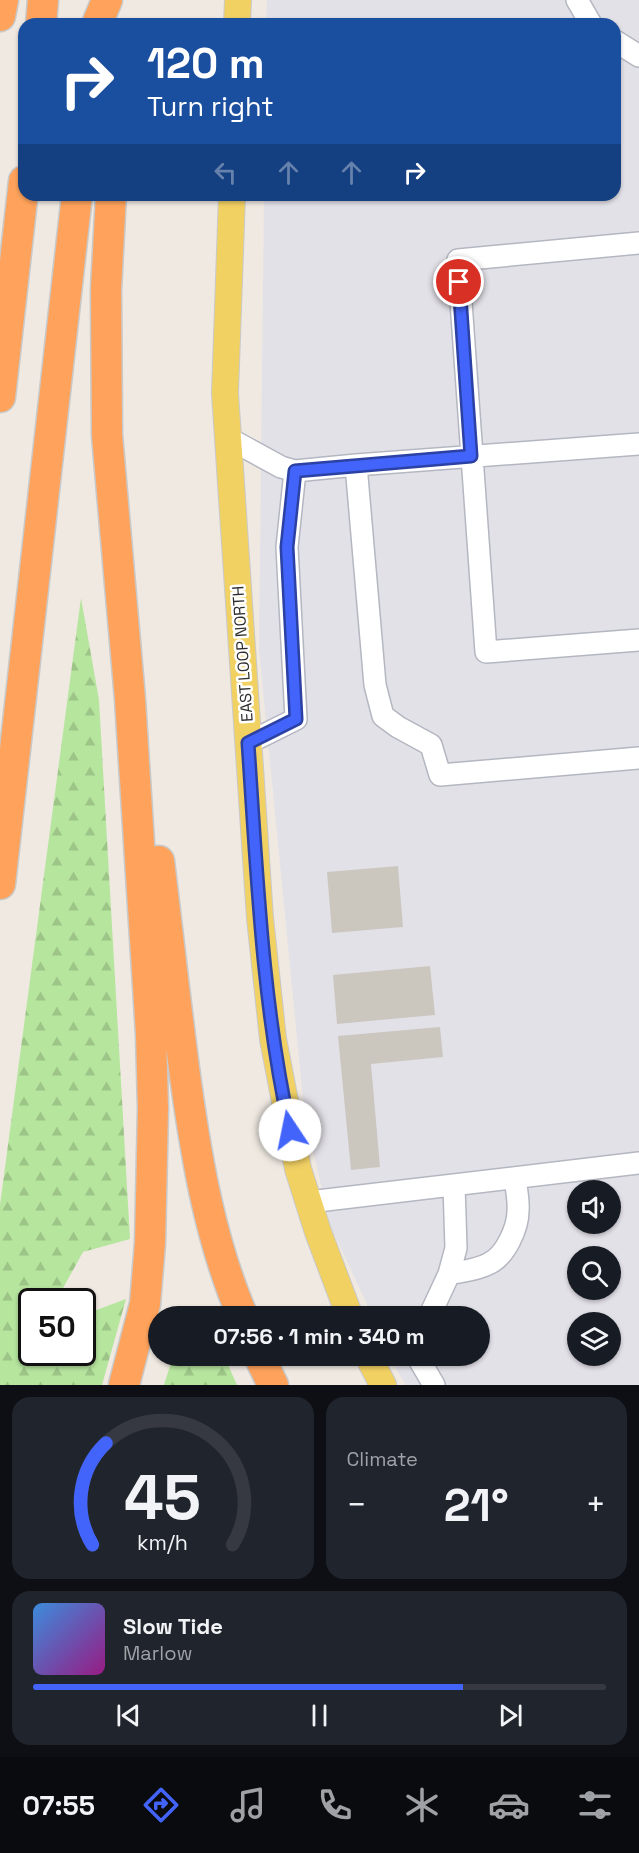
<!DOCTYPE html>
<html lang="en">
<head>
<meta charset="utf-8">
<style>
  :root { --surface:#171b24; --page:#20242c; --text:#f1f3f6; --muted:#9ea1a6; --line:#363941; --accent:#4264fb }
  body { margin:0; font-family:"Space Grotesk",sans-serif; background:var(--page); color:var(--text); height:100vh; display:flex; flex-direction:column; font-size:22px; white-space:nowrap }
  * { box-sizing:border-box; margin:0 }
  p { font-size:20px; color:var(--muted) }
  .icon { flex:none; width:33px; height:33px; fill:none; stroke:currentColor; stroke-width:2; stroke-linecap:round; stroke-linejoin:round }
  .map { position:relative; height:1385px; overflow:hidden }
  .drawer { display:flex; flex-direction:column; gap:12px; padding:12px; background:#0d0f14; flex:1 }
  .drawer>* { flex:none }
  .guide { position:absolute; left:18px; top:18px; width:603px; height:183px; border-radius:18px; box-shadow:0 2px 4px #0004; background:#1a4fa0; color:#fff; overflow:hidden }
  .tools { position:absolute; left:567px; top:1180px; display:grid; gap:12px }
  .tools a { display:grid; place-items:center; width:54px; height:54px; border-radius:50%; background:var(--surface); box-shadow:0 2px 4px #0004; font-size:30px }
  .speed { position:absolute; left:18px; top:1288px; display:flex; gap:12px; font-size:30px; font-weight:700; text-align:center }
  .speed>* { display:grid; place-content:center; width:78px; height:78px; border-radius:50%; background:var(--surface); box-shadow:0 2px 4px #0004; line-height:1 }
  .speed .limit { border:3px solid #111; border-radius:9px; background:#fff; color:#111 }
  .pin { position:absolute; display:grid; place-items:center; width:51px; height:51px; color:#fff; margin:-26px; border:3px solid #fff; border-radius:50%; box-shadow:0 2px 6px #0007 }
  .me { position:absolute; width:66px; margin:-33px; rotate:349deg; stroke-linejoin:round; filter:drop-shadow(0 0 4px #0008) }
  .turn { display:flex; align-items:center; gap:21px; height:126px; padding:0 30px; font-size:27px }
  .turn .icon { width:78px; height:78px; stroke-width:2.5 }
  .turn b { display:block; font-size:42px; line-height:51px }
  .lanes { display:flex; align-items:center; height:57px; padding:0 30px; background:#0003; justify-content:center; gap:30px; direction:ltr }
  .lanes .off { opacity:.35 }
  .big { font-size:45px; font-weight:700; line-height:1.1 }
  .drawer .tile { flex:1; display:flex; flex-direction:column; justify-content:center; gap:9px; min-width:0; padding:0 21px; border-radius:18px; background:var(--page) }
  .drawer .dial { align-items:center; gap:0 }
  .dial svg { height:156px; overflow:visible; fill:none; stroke:var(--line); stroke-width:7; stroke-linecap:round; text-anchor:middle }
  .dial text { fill:var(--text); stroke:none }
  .song { display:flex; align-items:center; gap:18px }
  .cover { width:72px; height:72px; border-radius:9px; background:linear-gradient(135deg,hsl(210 70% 55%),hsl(310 70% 35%)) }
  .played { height:6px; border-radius:3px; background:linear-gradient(90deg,var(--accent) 75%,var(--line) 75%) }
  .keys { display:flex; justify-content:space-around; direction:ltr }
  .heat { display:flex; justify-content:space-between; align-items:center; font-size:33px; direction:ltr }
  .drawer .tiles { flex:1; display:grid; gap:12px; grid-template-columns:1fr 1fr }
  .tile:last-child { grid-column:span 2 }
  .trip { position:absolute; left:148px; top:1306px; width:342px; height:60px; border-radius:30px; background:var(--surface); box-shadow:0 2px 4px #0004; font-weight:700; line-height:60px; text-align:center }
  .tab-bar { display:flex; height:96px; justify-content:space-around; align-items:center; background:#090b0e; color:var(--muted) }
  .tab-bar .icon { width:42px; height:42px }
  .tab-bar .active { color:var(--accent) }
  .tab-bar b { font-size:27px; color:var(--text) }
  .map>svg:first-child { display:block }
  .industrial { fill:#e3e1e8; fill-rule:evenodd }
  .forest { fill:url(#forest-firs) }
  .building { fill:#cbc7bf }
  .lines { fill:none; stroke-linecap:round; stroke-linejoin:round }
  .minor-casing { stroke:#b4b7c1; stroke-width:24 }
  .major-casing { stroke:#c9c9c9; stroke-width:28 }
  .highway-casing { stroke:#c9c9c9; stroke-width:33 }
  .minor { stroke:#fff; stroke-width:21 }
  .major { stroke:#f2d163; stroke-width:26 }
  .highway { stroke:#ffa35c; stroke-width:30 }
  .route-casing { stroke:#2b41a3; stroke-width:15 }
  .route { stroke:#4264fb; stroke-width:10 }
  .labels { text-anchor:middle; stroke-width:5; stroke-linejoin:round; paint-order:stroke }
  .street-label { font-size:16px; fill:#2e2e2e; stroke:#fff }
</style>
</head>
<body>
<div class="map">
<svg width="639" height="1385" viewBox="0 0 639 1385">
  <defs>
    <pattern id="forest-firs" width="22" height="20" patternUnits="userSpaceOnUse" patternTransform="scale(1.5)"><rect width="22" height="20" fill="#b6e59e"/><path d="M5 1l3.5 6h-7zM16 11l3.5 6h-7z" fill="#9dc588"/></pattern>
  </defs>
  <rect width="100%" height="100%" fill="#efe9e1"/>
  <path class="industrial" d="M267,0H639V1385H406L399,1374L390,1356H480V1317H373L330,1225L304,1110L259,649L264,195H615V24H266ZM578,1191H610V1224H578ZM578,1257H610V1290H578ZM578,1323H610V1356H578Z"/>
  <path class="forest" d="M81,598L99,700L130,1239L83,1252L57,1299L60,1302H32V1353H82L83,1315L126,1299L102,1385H0V1205Z
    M190,1307L204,1311L207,1317H186Z
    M173,1356H224L237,1385H164Z"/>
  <path class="building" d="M398,866L403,927L332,933L327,872Z
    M430,966L435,1015L337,1024L333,975Z
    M440,1027L443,1057L371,1064L380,1167L351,1170L338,1036Z"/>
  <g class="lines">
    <g class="minor-casing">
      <path id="minor" d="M577,0L591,24
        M615,41L639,56
        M639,243L458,260L486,652L639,640
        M228,438L281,467L295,471L356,465L375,685L383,716L398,727L431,745L440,775L639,758
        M356,465L639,444
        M248,743L296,719L287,547L295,471
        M309,1202L639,1163
        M449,1274C463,1271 478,1270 490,1263C506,1255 518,1227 518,1211C519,1200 516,1188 515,1178
        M429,1317L449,1274L456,1248L454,1185
        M417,1356L434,1385"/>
    </g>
    <g class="major-casing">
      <path id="major" d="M237,24L238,0
        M232,195L225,393L260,918L273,1039L298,1169L318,1232L350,1317
        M368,1356L383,1385"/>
    </g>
    <g class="highway-casing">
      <path id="highway" d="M0,16L3,0
        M41,24L43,0
        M97,24L107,0
        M111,195L106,289L107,435L130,699L151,1034L153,1108L150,1243L145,1304L124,1385
        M0,397L24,181
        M159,861C168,935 176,1009 186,1083C197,1162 211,1243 243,1317
        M0,884L77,195
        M259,1356L273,1385"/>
    </g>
    <use href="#minor" class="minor"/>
    <use href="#major" class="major"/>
    <use href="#highway" class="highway"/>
  </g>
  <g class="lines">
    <g class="route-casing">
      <path id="route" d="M290,1130C262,1003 257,872 248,743L296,719L287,547L295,471L471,456L459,282"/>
    </g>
    <use href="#route" class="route"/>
  </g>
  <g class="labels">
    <g class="street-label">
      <text transform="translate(242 654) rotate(-94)" y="6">EAST LOOP NORTH</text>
    </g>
  </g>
</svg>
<div class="tools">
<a><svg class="icon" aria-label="sound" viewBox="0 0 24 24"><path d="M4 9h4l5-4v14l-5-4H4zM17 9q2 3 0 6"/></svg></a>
<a><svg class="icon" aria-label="search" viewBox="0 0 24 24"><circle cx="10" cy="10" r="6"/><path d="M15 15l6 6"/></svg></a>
<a><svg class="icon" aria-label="layers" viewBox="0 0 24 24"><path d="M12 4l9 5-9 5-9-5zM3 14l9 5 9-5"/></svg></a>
</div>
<div class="speed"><div class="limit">50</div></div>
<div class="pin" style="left:459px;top:282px;background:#d93025"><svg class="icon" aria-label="arrive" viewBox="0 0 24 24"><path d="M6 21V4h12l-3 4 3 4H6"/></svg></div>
<svg class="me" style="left:290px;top:1130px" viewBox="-20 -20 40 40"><circle r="19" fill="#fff"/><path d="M0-13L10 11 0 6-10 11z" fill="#4264fb"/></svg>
<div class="trip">07:56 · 1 min · 340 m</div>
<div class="guide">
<div class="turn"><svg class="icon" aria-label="right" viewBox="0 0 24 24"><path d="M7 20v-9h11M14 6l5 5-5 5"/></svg><div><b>120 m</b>Turn right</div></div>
<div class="lanes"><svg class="icon off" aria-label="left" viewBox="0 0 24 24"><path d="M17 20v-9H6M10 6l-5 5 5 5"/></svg><svg class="icon off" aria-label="ahead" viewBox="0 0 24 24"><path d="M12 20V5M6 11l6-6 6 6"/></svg><svg class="icon off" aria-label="ahead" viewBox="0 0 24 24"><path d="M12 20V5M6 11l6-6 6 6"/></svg><svg class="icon" aria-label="right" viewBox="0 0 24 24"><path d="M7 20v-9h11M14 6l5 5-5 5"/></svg></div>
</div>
</div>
<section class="drawer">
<div class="tiles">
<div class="tile dial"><svg viewBox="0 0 100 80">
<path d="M14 69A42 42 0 1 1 86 69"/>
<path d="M14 69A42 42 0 0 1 21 17" stroke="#4264fb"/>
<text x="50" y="56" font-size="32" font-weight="700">45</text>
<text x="50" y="72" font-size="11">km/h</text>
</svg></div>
<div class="tile"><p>Climate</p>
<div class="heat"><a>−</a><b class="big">21°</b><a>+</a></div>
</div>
<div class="tile">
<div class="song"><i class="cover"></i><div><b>Slow Tide</b><p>Marlow</p></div></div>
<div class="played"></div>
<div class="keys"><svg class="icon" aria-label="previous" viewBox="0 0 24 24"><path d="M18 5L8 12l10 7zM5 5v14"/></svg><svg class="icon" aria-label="pause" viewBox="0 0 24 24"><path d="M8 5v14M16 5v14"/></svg><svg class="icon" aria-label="next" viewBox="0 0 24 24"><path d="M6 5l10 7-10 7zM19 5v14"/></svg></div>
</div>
</div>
</section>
<nav class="tab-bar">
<b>07:55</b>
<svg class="icon active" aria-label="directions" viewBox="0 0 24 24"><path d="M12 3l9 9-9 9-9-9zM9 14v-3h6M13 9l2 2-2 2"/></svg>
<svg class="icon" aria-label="music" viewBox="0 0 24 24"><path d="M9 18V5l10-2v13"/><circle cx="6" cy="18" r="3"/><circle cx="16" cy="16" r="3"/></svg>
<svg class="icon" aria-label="phone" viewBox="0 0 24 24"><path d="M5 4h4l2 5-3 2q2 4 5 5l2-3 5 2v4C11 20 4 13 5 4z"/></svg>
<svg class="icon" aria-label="climate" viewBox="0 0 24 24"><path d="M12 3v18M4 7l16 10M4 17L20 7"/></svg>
<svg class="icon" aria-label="car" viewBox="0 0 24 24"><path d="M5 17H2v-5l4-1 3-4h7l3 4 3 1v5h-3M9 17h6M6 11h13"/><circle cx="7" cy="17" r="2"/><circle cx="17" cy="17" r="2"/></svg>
<svg class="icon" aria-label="filters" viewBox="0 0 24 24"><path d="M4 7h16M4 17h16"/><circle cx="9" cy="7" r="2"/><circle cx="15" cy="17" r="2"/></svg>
</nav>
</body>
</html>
